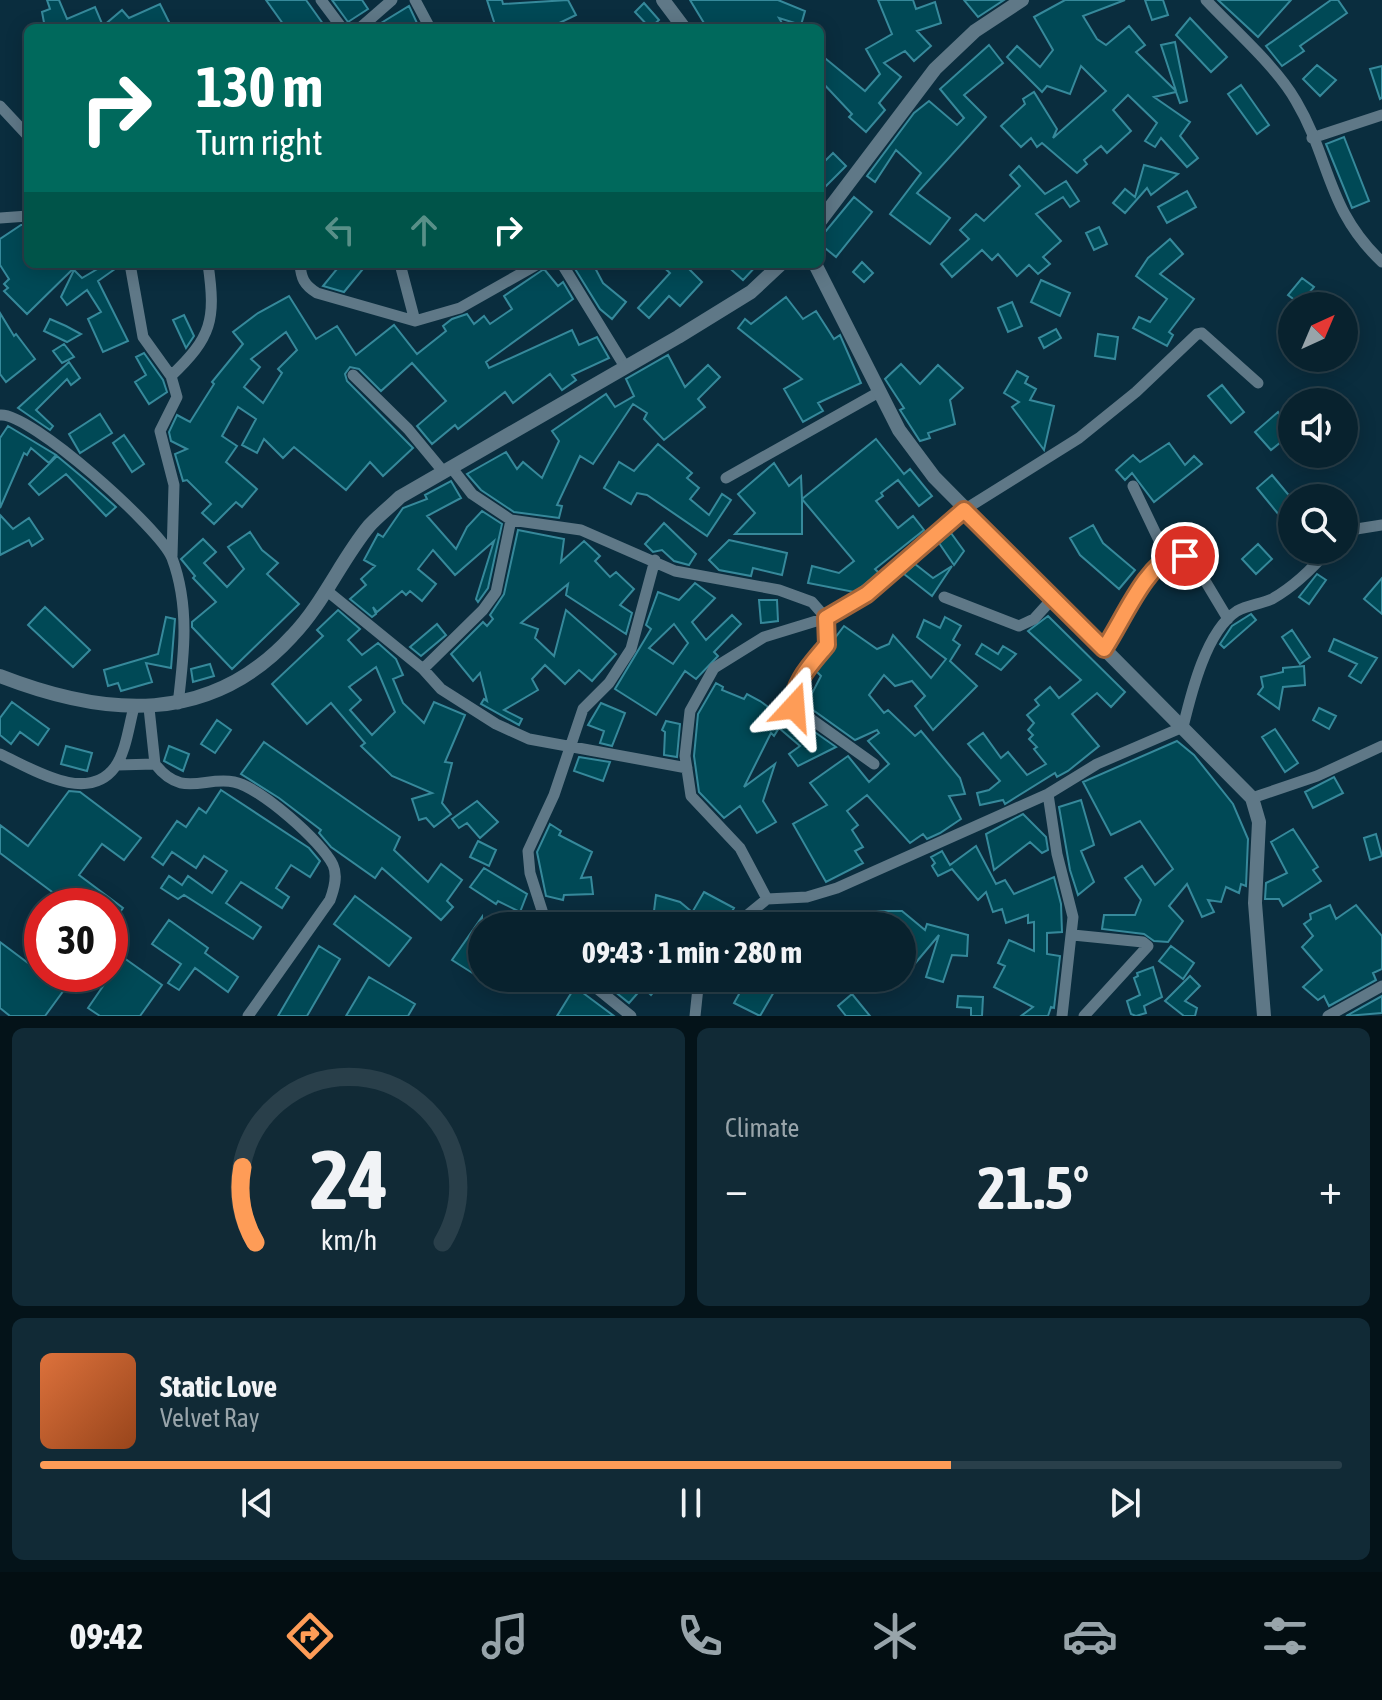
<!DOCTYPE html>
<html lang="en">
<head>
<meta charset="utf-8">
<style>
  :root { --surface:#08222e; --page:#112a36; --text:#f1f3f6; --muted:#98a4aa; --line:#293f4a; --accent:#fe9c57 }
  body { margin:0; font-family:"Asap Condensed",sans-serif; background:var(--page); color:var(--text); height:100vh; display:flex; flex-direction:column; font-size:30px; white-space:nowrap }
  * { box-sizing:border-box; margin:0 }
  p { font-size:26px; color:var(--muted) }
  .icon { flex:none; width:44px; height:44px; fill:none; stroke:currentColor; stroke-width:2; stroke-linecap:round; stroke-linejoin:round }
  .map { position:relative; height:1016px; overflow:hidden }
  .panel { display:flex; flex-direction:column; gap:12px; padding:12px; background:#041319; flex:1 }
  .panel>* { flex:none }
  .guide { position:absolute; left:24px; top:24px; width:800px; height:244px; border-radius:12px; box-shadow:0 4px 20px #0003,0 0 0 2px var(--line); background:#00695c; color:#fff; overflow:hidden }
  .needle { width:52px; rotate:44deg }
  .fabs { position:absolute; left:1278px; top:292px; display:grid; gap:16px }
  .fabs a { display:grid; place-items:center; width:80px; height:80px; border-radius:50%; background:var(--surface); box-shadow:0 4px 20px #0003,0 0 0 2px var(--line); font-size:40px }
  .speed { position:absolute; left:24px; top:888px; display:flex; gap:16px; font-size:40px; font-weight:700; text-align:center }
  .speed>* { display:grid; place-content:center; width:104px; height:104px; border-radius:50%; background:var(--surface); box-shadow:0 4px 20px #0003,0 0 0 2px var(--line); line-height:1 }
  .speed .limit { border:12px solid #d22; background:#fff; color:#111 }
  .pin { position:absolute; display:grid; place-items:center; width:68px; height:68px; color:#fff; margin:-34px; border:4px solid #fff; border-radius:50%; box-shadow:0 2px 8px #0007 }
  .me { position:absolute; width:88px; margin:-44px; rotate:19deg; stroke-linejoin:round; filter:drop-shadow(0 0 6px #0008) }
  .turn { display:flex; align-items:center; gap:28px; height:168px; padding:0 40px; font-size:36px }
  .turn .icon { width:104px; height:104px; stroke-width:2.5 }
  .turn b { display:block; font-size:56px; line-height:68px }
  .lanes { display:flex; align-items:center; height:76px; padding:0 40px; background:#0003; justify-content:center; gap:40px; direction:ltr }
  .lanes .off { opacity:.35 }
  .big { font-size:60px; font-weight:700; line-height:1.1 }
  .panel .card { flex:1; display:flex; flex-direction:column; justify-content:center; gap:12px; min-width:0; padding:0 28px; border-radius:12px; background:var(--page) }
  .panel .dial { align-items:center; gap:0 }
  .dial svg { height:208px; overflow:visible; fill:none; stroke:var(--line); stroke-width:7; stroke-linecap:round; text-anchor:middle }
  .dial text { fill:var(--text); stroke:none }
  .song { display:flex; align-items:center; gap:24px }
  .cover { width:96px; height:96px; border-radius:12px; background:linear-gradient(135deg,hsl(20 70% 55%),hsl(20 70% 35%)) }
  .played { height:8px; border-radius:4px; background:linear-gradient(90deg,var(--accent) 70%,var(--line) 70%) }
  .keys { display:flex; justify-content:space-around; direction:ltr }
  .heat { display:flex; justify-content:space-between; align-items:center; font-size:44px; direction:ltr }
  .panel .tiles { flex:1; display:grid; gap:12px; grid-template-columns:1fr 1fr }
  .card:last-child { grid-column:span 2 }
  .trip { position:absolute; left:468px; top:912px; width:448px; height:80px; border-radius:40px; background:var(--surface); box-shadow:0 4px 20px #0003,0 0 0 2px var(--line); font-weight:700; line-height:80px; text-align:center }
  .tabs { display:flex; height:128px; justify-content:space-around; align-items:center; background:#030e12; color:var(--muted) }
  .tabs .icon { width:56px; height:56px }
  .tabs .on { color:var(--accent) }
  .tabs b { font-size:36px; color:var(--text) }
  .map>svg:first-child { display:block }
  .building { fill:#004956; stroke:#36899b; stroke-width:2; fill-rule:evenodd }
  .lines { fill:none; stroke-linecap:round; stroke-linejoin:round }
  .minor { stroke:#5f7887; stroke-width:11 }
  .tertiary { stroke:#5f7887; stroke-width:14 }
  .route-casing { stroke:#a56539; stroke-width:20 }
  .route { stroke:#fe9c57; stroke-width:14 }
</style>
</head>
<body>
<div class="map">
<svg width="1382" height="1016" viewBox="0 0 1382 1016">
  <rect width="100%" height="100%" fill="#0a2d3e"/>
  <path class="building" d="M47,0H59L67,19L95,7L103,26L122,10L129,18L160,4L172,28H45L42,12L50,9Z
    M266,0H306L326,28H286Z
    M332,0H362L368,9L348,22Z
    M487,0H502L503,4L568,0L576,15L549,28H496Z
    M690,0H778L805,11L801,25L779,18L785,28H707Z
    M878,0H913L916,9L935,2L941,23L917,31L931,46L914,61L905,51L884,63L901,77L879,103L885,110L866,132L849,117L852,114L820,80V54L865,91L880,74L866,49L892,34Z
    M964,0H1004L978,17Z
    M1065,0H1125L1083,16L1097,39L1106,45L1129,26L1145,45L1136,52L1176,91L1161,45L1175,42L1187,101L1180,103L1176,92L1154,97L1190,122L1180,136L1198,158L1187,167L1161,138L1155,147L1145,141L1157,123L1128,95L1113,110L1131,131L1107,153L1101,146L1084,160L1087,164L1077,173L1042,143L1037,147L1031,138L1021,147L1001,126L1025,104L1023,99L1034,92L1057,129L1053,138L1106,91L1081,66L1070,94L1047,86L1042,92L1007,57L1017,46L1040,67L1053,50L1034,17Z
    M1145,0H1163L1168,15L1152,20Z
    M1218,0H1291L1258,37Z
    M1331,0H1338L1347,13L1300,46L1304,51L1282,66L1266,46Z
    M644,3L659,20L650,28L635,12Z
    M409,6L417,23L408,28H373Z
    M1190,18L1227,57L1211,72L1176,35Z
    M989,45L1003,63L964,95L986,117L917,193L950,218L930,244L890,214L921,173L896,150L875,182L867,176L914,113L929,101L957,125L964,118L940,89Z
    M1317,65L1336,80L1320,96L1303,79Z
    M1382,66V98L1380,99L1370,69Z
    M1241,85L1269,125L1257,134L1228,94Z
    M1344,137L1369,201L1352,208L1326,144Z
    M833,153L846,166L820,192V166Z
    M1144,165L1178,174L1151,195L1147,188L1125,213L1113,203L1125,189L1135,197Z
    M1019,166L1045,194L1066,181L1079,201L1070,207L1063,197L1036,214L1061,241L1043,257L1050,264L1038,274L1029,265L1017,276L998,254L992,260L982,250L952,277L941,264L969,239L960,230L976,214L984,221L1020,186L1010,175Z
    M1187,191L1196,207L1167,223L1158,207Z
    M854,197L872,212L836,257L820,244V238Z
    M21,225H28V264H78L27,314L4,291L8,288L4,284L9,279L0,265V239Z
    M1099,227L1107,244L1094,250L1086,233Z
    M1170,239L1183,254L1160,274L1194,299L1169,332L1173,335L1167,346L1133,328L1139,317L1150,322L1167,299L1136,276L1148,258Z
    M862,262L873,273L864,282L853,272Z
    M106,264H122L98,281L128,341L103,352L88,319L101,312L87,290L67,305L61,297L74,270L82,278Z
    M341,264H367L344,292L323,286Z
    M572,264H593L603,283L626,302L612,319L600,309Z
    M660,264H684L702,282L680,306L669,296L649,318L638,308L670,273Z
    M725,264H758L743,280Z
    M544,269L558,286L563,282L573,299L486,362L489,368L572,330L579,345L597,337L609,358L572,375L576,380L562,390L550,374L513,403L505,392L458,429L455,425L432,444L417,426L446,401L412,363L381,391L359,369L350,367L345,374L347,381L413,448L383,476L370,462L346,490L294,447L283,458L264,439L257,453L242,445L256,419L238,407L222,436L237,446L226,462L257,489L242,507L236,502L214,524L202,513L211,504L187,480L183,481L175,454L187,449L171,441L169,432L177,415L190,422L214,384L212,382L243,344L233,332L258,313L289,296L316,339L337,326L356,355L394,325L417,354L446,331L443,326L452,319L467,314L474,324L484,316L490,324L512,309L504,296ZM286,332L297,350L278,369L282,373L263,403L244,387L260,367L251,359Z
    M1302,278L1314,287L1300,304L1288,295Z
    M1041,280L1070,293L1060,316L1031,302Z
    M786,297L803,319L816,311L834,339L840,335L861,383L818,403L823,411L803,422L784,389L802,379L738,328L745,319L751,324Z
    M1012,302L1022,326L1008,332L998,308Z
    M0,313L14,336L16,334L35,359L6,382L0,374Z
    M184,315L194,336L186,348L173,320Z
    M50,319L66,326L81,334L67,342L44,331Z
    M1056,329L1061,338L1044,348L1039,338Z
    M1098,334L1118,337L1115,359L1095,356Z
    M64,344L74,357L62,363L53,351Z
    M144,353L163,380L167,392L149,404L135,382L146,375L136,357Z
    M668,355L685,387L708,365L720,377L698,399L705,407L664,440L644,419L647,413L633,404L593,464L580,456L557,505L562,506L559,518L514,512L481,490L467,474L506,452L517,469L523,462L542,478L559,441L552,431L606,394L615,407L634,396L626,379Z
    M69,362L80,378L71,385L67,379L36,410L53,426L50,430L18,408Z
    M901,364L920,384L938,365L963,388L950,400L955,424L928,433L930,438L920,441L900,410L904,408L885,379Z
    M1017,371L1028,377L1025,383L1036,389L1030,400L1054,406L1044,450L1012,407L1019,402L1004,393Z
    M1222,385L1244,412L1231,423L1208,396Z
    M1278,412L1292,433L1271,450L1255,432Z
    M100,414L112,433L80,453L69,434Z
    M8,426L56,455L49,463L31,448L27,455L24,453L0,508V438Z
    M124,435L144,464L132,472L113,443Z
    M876,439L904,474L910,469L932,496L919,506L898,480L881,493L883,496L876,501L898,528L913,516L924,530L875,569L879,573L860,588L854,592L808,583L812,566L839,573L854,561L802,499V534H735L755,513L738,494L774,463L789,486L801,476L802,499Z
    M1169,443L1185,465L1194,456L1202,464L1154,502L1132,473L1125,480L1116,470L1133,455L1140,462Z
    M658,444L692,473L687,478L699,488L690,499L709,515L722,494L731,500L707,536L647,495L637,493L631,504L604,488L619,462L634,471Z
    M57,456L87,481L116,507L106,516L66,474L39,495L29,484Z
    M1272,475L1292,499V504L1279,515L1257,488Z
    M451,481L461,498L427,516L456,549L467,527L482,511L502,524L488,588L478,602L476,599L494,541L455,575L433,550L418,569L436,584L422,601L410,591L406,595L402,591L377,612L373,607L376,614L372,617L350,599L366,585L361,579L375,566L364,560L378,534L383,537L403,508L427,499L425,495Z
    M0,515L13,529L29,518L43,539L32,546L29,540L0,555Z
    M664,523L696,554L689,565L674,561L662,550L653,552L645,544Z
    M1093,525L1103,543L1135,570L1119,589L1080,555L1070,538Z
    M518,530L564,539L561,562L584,541L600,556L595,561L610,577L616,572L634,589L620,605L632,613L626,634L566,595L568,584L521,623L538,629L535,638L554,656L566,610L616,654L592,681L579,670L565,684L545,665L532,679L538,690L504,710L522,719L519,725L481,704L484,699L487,701L480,673L473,681L451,654L483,622L487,626L493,619L490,615L504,594Z
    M250,532L262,550L278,563L267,574L299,604L232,669L192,627V622L216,602L193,578L195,576L181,559L203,539L216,552L204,563L227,587L244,569L228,547Z
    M951,533L964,551L954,565L939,543Z
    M729,540L787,553L782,575L753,568L751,576L719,570L709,560Z
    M1258,544L1272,559L1256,574L1242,559Z
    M915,564L933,578L952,566L932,596L904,574Z
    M1317,574L1326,580L1309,604L1299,597Z
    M1382,578V614L1364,599Z
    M695,583L715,598L692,622L706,640L732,615L741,624L714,652L718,656L696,679L685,671L656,715L615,689L651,629L646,625L658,592L679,600ZM674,624L688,643L673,664L649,648Z
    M759,600H777L778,621L761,623Z
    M45,607L90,650L73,667L28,625Z
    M338,610L360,629L348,640L362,655L378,643L396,659L403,675L393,679L403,703L424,723L434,702L465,715L445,762L452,763L442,803L451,814L434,827L426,818L419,820L412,799L432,793L392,776L361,746L365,743L331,703L307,724L272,684L323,636L317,630ZM376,667L395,712L372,735L350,710L361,700L349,687Z
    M1251,614L1256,620L1224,648L1220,644L1232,626Z
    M1048,616L1125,692L1111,707L1097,693L1072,714L1099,746L1068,771L1057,777L1055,773L1005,804L1003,800L980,805L977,793L989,790L1000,781L968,744L983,733L1001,758L1008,752L1027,775L1046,764L1034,749L1037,747L1029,739L1033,735L1028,730L1034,723L1027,715L1039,705L1035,700L1050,687L1059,698L1081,680L1028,631Z
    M166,617L175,619L171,668L146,663L152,682L121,691L118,683L108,686L104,670L158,654Z
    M945,617L961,626L953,640L960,645L950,661L977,686L933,730L915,706L925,696L912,681L895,686L884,675L869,695L884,713L888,710L915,736L921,731L960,778L965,794L949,796L961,819L940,833L927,839L923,834L910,843L867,795L847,811L858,825L852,830L863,847L855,851L863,863L826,882L793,824L827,805L810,783L848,756L869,782L889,764L868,741L879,733L877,730L855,740L806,705L821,676L816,671L833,651L835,638L844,626L877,649L889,644L893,635L931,678L946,659L917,637L924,620L940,628Z
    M437,624L446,635L421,656L410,647Z
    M1292,630L1310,657L1300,664L1282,637Z
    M1334,639L1377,658L1361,683L1349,676L1357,664L1329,651Z
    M982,644L998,654L1003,646L1016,654L1001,670L976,654Z
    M210,664L214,676L193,682L191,669Z
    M1304,666L1305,685L1283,687L1279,709L1258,694L1263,687L1261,677L1283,672V668Z
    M716,683L723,687L722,690L744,699L747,694L760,701L796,727L799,721L836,747L798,766L789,754L800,746L779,728L774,736L771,733L744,787L775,764L763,801L776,822L757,833L740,806L724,818L699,792L694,756L698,714Z
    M12,702L49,729L38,745L20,732L11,744L0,735V718Z
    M601,703L625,713L612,746L600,743L604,731L588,725Z
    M1319,708L1336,716L1329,729L1313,720Z
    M217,720L231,730L215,753L201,744Z
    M666,721L680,724L677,757L664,755L665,732L662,730Z
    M1275,729L1298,763L1285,772L1262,737Z
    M1177,741L1194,755L1233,804L1248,839L1246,886L1241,884L1239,893L1226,887L1221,902L1208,900L1214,912L1202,917L1187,884L1169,906L1183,921L1168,942L1154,941L1144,934L1102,929L1104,915H1135L1141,900L1125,878L1142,866L1155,885L1173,869L1140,821L1111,835L1083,782Z
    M264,742L400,837L394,850L428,882L441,864L462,880L447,901L453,907L441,920L382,868L375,878L331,847L319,833L321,830L279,798L241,774Z
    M66,746L92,753L87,771L61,764Z
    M169,746L189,754L183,771L164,761Z
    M579,757L610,762L603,781L574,771Z
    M1334,777L1343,793L1313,808L1305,792Z
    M221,790L309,848L320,861L310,877L291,865L276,888L289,897L282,908L241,882L226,903L261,927L253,939L184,895L178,899L161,888L169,876L182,885L188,876L212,893L227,871L204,856L196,868L172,852L163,865L152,857L177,821L186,827L199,808L206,813Z
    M69,791L80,792L141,838L124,860L102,844L79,875L123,908L110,926V906H71L0,853V825L28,846Z
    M1081,800L1094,845L1081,851L1094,882L1078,895L1070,870L1059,807Z
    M477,801L498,822L480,838L467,823L459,828L452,819Z
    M1023,814L1046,837L1048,850L1042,853L1030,842L994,870L986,834Z
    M550,824L561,831L559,835L592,852L581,878L591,877L593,894L564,895L563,900L546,896L537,852Z
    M1293,829L1318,867L1313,870L1321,881L1283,906L1279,899H1265L1266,883L1287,873L1271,842Z
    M1376,834L1382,856L1370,860L1364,838Z
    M478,841L496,850L489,866L470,857Z
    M976,846L996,884L1005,880L1014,894L1054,877L1061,904L1062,932L1047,933V954L1060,956L1054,1008L1051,1007L1048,1016H1021L1033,1007L994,987L1005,966L998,963L1009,940L1034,951V922L1028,923V915L1006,923L1002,909L993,912L986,892L978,900L952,869L938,876L932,866L935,863L931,857L942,851L950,865Z
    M484,868L527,894L520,912L498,901L496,904L470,887Z
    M704,892L734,908L724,926L693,911Z
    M656,895L680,902L692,912V926H618L654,911Z
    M355,896L411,938L389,966L334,924Z
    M1330,905L1336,919L1356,905L1382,936V969L1373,973L1376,980L1329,1006L1324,996L1318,1000L1303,987L1322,970L1302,947L1313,936L1304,924L1311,919L1310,914Z
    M870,911H902L925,930L927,924L968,935L967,956L952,955L943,982L926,977L939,935L902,979V926H869Z
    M768,912L792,915L798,926H775Z
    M482,917V962L474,974L452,960Z
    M169,920L208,948L205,953L238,977L228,992L195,968L179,990L168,983L181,964L152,944Z
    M0,942L64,990L45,1016H10L0,1008Z
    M319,946L340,959L307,1016H278Z
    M1171,946L1194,963L1183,979L1159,961Z
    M110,948L162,985L140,1016H100L88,1008L110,976Z
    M1153,967L1162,997L1144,1006L1146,1013L1136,1016L1131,1014L1127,1001L1140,995L1134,978L1138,976L1137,973Z
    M1190,976L1200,986L1185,1001L1197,1008L1195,1016H1184L1165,1001Z
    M369,977L415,1004L408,1016H346Z
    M598,978H665L651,995L643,987L629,1003Z
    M748,978H782L760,1016L734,1003Z
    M575,987L614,1016H557Z
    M852,994L870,1016H846L838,1006Z
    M958,996L983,997L982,1016H971V1008L957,1007Z
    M1382,996V1013L1346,1016Z"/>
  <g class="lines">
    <path class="minor" d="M321,0L342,28
      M415,0L430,28
      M1206,0C1234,30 1276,66 1296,101C1331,160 1326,209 1382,262
      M360,28L392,0
      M0,106L28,136
      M1312,138L1382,115
      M0,218L28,216
      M130,264L143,337L171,376L177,397L160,431L174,485L172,556
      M300,264C301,278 304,285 317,293L415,321L460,308L538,264
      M400,264L415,321
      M562,264L624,365
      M353,375L408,429L442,470
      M171,376C212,337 216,320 208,264
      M0,415C29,411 161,529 172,558C190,606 184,655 178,704
      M451,467L472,494L511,520L581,530L675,571L779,590L812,602L826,618L827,645C813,661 790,685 794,707L874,764
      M726,478L879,392
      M1133,486L1167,557
      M1344,531L1382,525
      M326,590L423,669L441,689L496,724L529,739L687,768
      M944,597L1019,626L1034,619L1053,598
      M1104,649C1124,619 1144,567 1177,552L1201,574L1228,619
      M423,669L483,610L496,592L511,520
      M149,708L155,764C182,799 204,776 234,782C260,787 322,842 333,865C338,876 334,889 330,900L248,1016
      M0,754C31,768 87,805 115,767C126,752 129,725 134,707
      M117,765L155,764
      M1048,794L1057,854L1073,917L1062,1016
      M1252,798L1317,776L1382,746
      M767,899L740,848L691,796L685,756L690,711L714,668L764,637L826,618L867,594L964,510L1079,438L1136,392L1197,334L1202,333L1258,383
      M547,926L530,873L528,851L554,795L583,709L609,683L631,649L655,560
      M734,926L767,899L807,897L837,888L1048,794L1097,764L1183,727C1191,694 1206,631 1237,611C1247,605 1261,604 1272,599C1293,587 1313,568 1328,550
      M1073,935L1143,942L1148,946L1084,1016
      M584,978L631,1016
      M695,1016L699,978
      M1328,1016L1382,986"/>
    <path class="tertiary" d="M663,0L684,28
      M820,221L935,69L975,31L1022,0
      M815,264L899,430L934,477L1252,798L1259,822L1255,903L1264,1016
      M0,676C105,717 210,726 292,636C323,604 341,560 369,526C378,516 390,507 400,497L678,337L751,292L781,264"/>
  </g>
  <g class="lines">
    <g class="route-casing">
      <path id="route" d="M794,707C790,685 814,661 827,645L826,618L867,594L964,510L1104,649C1124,619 1144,567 1177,552L1185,556"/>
    </g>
    <use href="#route" class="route"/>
  </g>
</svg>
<div class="fabs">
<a><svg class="needle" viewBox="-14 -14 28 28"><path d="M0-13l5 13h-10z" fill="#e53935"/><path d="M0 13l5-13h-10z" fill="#98a4aa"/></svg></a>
<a><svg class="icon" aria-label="sound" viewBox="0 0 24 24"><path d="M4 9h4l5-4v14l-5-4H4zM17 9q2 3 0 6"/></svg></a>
<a><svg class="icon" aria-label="search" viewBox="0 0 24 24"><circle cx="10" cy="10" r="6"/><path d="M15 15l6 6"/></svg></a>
</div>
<div class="speed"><div class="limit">30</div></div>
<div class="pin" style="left:1185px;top:556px;background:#d93025"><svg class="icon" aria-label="arrive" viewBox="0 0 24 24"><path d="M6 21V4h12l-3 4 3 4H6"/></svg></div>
<svg class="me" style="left:794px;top:707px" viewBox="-20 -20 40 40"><path d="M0-17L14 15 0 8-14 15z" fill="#fe9c57" stroke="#fff" stroke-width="4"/></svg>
<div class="trip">09:43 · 1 min · 280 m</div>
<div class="guide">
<div class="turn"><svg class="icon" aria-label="right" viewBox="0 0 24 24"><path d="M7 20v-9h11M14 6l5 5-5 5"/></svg><div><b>130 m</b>Turn right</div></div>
<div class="lanes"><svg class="icon off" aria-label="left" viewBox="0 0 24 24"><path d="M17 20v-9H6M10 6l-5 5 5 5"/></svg><svg class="icon off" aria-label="ahead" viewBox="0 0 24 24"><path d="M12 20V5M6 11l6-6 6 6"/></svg><svg class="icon" aria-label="right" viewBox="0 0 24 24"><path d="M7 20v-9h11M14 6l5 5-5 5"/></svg></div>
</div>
</div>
<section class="panel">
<div class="tiles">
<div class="card dial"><svg viewBox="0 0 100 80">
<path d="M14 69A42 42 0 1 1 86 69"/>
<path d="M14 69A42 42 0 0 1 9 40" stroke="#fe9c57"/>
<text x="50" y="56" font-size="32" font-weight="700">24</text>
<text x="50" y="72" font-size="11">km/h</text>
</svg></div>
<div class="card"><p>Climate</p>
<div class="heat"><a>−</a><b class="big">21.5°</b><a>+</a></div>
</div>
<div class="card">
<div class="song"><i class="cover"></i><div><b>Static Love</b><p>Velvet Ray</p></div></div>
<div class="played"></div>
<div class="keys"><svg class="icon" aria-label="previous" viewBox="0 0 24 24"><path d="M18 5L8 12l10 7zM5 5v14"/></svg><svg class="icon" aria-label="pause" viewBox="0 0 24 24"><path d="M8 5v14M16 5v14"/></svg><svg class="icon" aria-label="next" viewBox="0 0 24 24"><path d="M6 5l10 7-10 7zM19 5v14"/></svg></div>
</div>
</div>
</section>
<nav class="tabs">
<b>09:42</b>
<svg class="icon on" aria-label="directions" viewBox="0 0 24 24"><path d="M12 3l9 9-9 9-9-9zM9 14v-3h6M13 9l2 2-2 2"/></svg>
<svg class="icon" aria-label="music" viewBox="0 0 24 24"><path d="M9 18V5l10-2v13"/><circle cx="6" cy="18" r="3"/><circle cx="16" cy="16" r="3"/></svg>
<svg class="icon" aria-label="phone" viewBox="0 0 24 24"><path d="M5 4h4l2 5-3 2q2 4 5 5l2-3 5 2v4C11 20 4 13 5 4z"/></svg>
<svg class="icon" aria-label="climate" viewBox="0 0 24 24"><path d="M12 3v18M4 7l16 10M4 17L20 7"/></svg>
<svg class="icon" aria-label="car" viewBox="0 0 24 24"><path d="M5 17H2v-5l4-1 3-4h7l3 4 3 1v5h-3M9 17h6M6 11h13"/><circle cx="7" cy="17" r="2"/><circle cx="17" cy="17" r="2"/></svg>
<svg class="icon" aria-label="filters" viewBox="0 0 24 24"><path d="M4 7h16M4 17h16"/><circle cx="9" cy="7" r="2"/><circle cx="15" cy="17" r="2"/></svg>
</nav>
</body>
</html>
